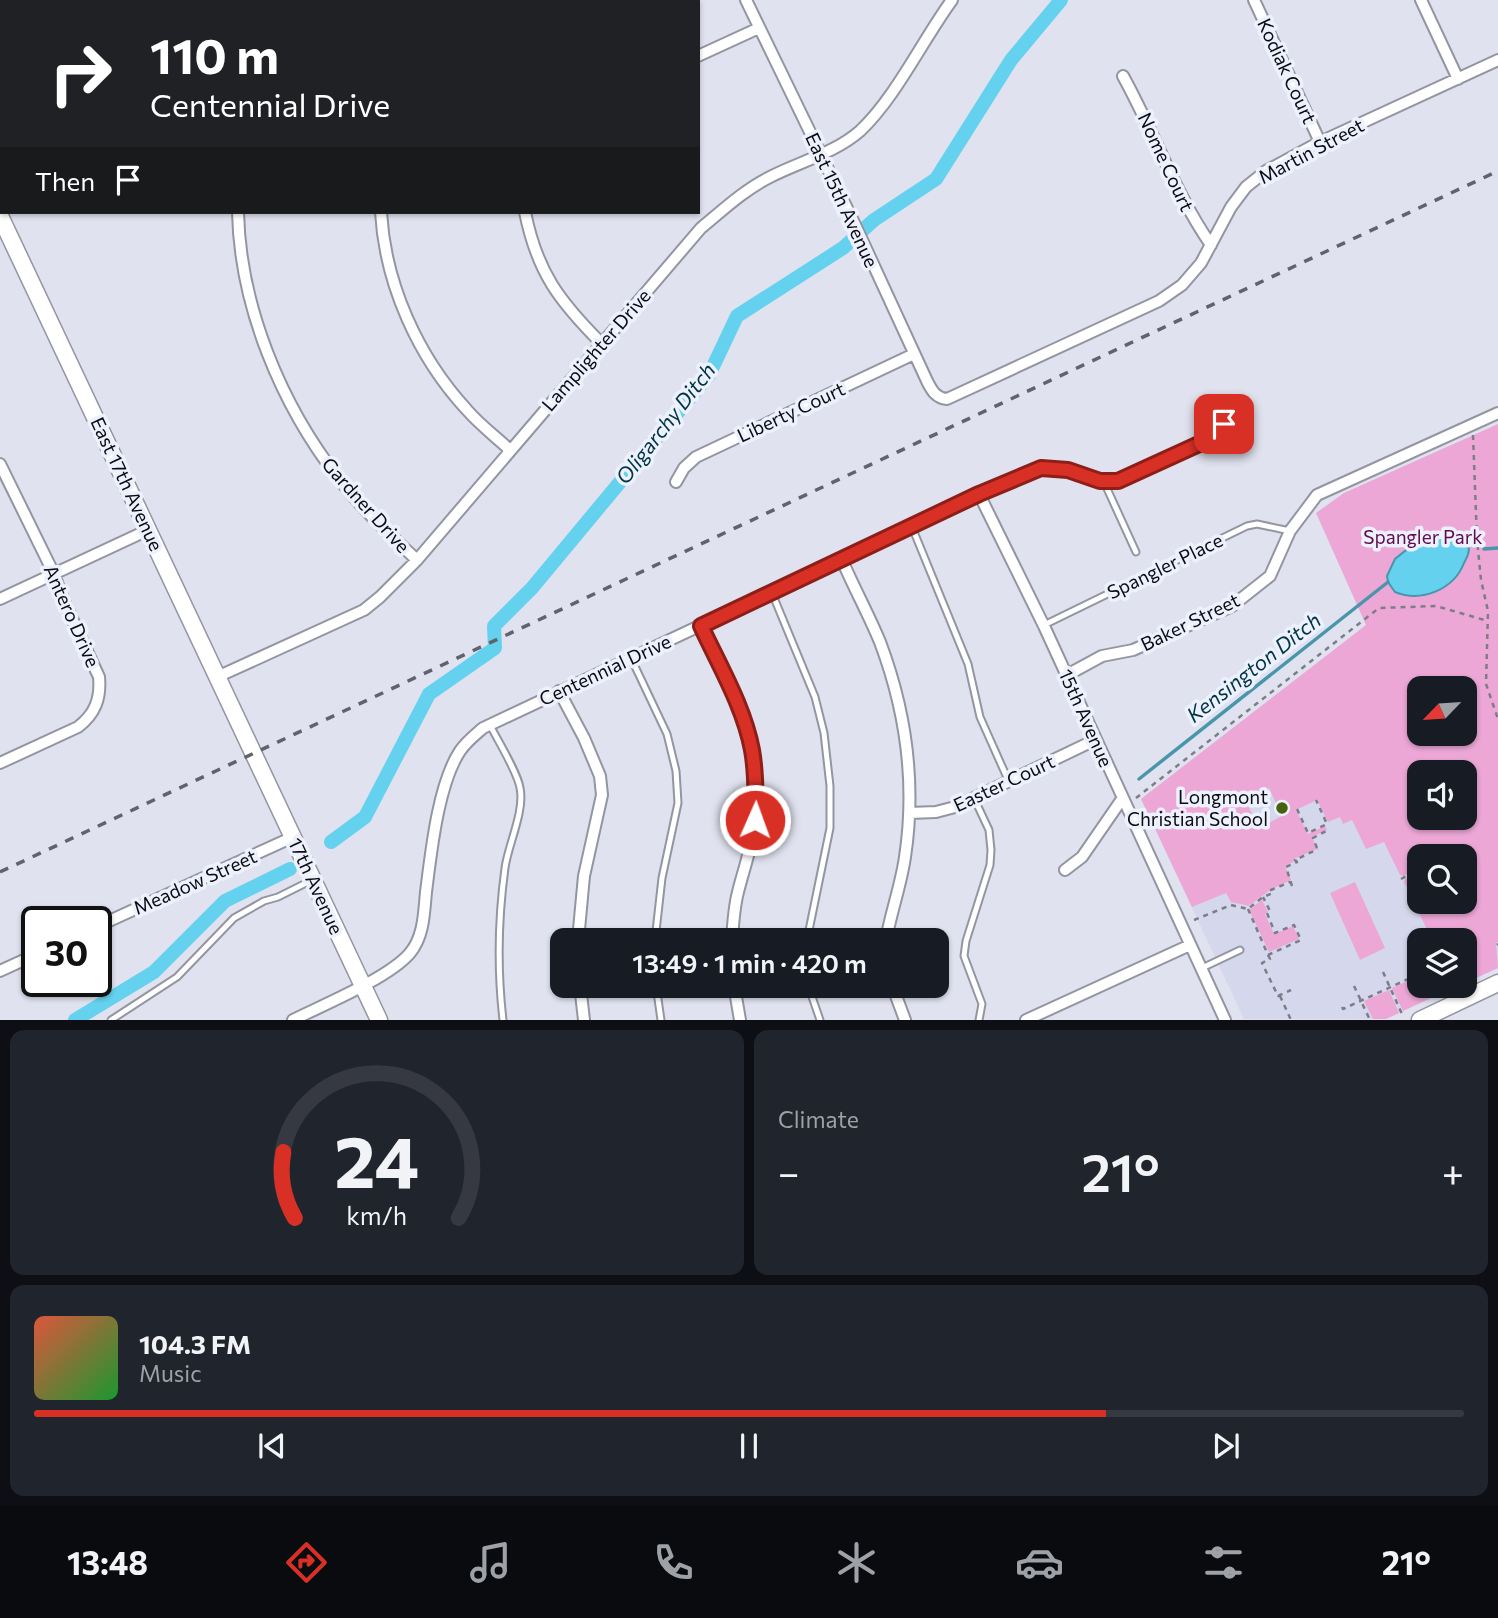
<!DOCTYPE html>
<html lang="en">
<head>
<meta charset="utf-8">
<style>
  :root { --surface:#171b24; --page:#20242c; --text:#f1f3f6; --muted:#9ea1a6; --line:#363941; --accent:#d93025 }
  body { margin:0; font-family:Commissioner,sans-serif; background:var(--page); color:var(--text); height:100vh; display:flex; flex-direction:column; font-size:26px; white-space:nowrap }
  * { box-sizing:border-box; margin:0 }
  p { font-size:23px; color:var(--muted) }
  .icon { flex:none; width:38px; height:38px; fill:none; stroke:currentColor; stroke-width:2; stroke-linecap:round; stroke-linejoin:round }
  .map { position:relative; height:1020px; overflow:hidden }
  .details { display:flex; flex-direction:column; gap:10px; padding:10px; background:#0d0f14; flex:1 }
  .details>* { flex:none }
  .guide { position:absolute; left:0px; top:0px; width:700px; height:214px; box-shadow:0 2px 5px #0004; background:#202124; color:#fff; overflow:hidden }
  .needle { width:46px; rotate:245deg }
  .fabs { position:absolute; left:1407px; top:676px; display:grid; gap:14px }
  .fabs a { display:grid; place-items:center; width:70px; height:70px; border-radius:14px; background:var(--surface); box-shadow:0 2px 5px #0004; font-size:35px }
  .speed { position:absolute; left:21px; top:906px; display:flex; gap:14px; font-size:35px; font-weight:700; text-align:center }
  .speed>* { display:grid; place-content:center; width:91px; height:91px; border-radius:50%; background:var(--surface); box-shadow:0 2px 5px #0004; line-height:1 }
  .speed .limit { border:4px solid #111; border-radius:10px; background:#fff; color:#111 }
  .pin { position:absolute; display:grid; place-items:center; width:60px; height:60px; color:#fff; margin:-30px; border-radius:14px; box-shadow:0 4px 10px #0006 }
  .me { position:absolute; width:77px; margin:-38px; rotate:2deg; stroke-linejoin:round; filter:drop-shadow(0 0 5px #0008) }
  .turn { display:flex; align-items:center; gap:24px; height:147px; padding:0 35px; font-size:32px }
  .turn .icon { width:91px; height:91px; stroke-width:2.5 }
  .turn b { display:block; font-size:49px; line-height:60px }
  .then { display:flex; align-items:center; height:66px; padding:0 35px; background:#0003; gap:14px; font-size:26px }
  .big { font-size:52px; font-weight:600; line-height:1.1 }
  .details .tile { flex:1; display:flex; flex-direction:column; justify-content:center; gap:10px; min-width:0; padding:0 24px; border-radius:14px; background:var(--page) }
  .details .dial { align-items:center; gap:0 }
  .dial svg { height:182px; overflow:visible; fill:none; stroke:var(--line); stroke-width:7; stroke-linecap:round; text-anchor:middle }
  .dial text { fill:var(--text); stroke:none }
  .song { display:flex; align-items:center; gap:21px }
  .cover { width:84px; height:84px; border-radius:10px; background:linear-gradient(135deg,hsl(10 70% 55%),hsl(130 70% 35%)) }
  .played { height:7px; border-radius:4px; background:linear-gradient(90deg,var(--accent) 75%,var(--line) 75%) }
  .keys { display:flex; justify-content:space-around; direction:ltr }
  .heat { display:flex; justify-content:space-between; align-items:center; font-size:38px; direction:ltr }
  .details .tiles { flex:1; display:grid; gap:10px; grid-template-columns:1fr 1fr }
  .tile:last-child { grid-column:span 2 }
  .trip { position:absolute; left:550px; top:928px; width:399px; height:70px; border-radius:14px; background:var(--surface); box-shadow:0 2px 5px #0004; font-weight:600; line-height:70px; text-align:center }
  .dock { display:flex; height:112px; justify-content:space-around; align-items:center; background:#090b0e; color:var(--muted) }
  .dock .icon { width:49px; height:49px }
  .dock .active { color:var(--accent) }
  .dock b { font-size:32px; color:var(--text) }
  .map>svg:first-child { display:block }
  .built { fill:#d5d8ec; fill-rule:evenodd }
  .green { fill:#eca7d6; fill-rule:evenodd }
  .water { fill:#64d2ee; stroke:#4996ab; stroke-width:2 }
  .lines { fill:none; stroke-linecap:round; stroke-linejoin:round }
  .stream { stroke:#4996ab; stroke-width:3.5 }
  .canal { stroke:#64d2ee; stroke-width:14 }
  .lane-casing { stroke:#9395a1; stroke-width:9 }
  .street-casing { stroke:#9395a1; stroke-width:14 }
  .secondary-casing { stroke:#9395a1; stroke-width:19 }
  .path { stroke:#7c7d86; stroke-width:2.5; stroke-dasharray:5 5; stroke-linecap:butt }
  .lane { stroke:#fff; stroke-width:5 }
  .street { stroke:#fff; stroke-width:10 }
  .secondary { stroke:#fff; stroke-width:16 }
  .rail { stroke:#61626a; stroke-width:3.5; stroke-dasharray:9 9; stroke-linecap:butt }
  .route-casing { stroke:#8d1f18; stroke-width:18 }
  .route { stroke:#d93025; stroke-width:12 }
  .poi-dot { fill:#49610f; stroke:#edf0fd; stroke-width:2.5 }
  .labels { text-anchor:middle; stroke-width:7; stroke-linejoin:round; paint-order:stroke }
  .street-label { font-size:19px; fill:#0b0b10; stroke:#edf0fd }
  .park-label { font-size:19px; fill:#60094e; stroke:#edf0fd }
  .poi-label { font-size:19px; fill:#0b0b10; stroke:#edf0fd; text-anchor:end }
  .water-label { font-size:21px; font-style:italic; fill:#003541; stroke:#edf0fd }
</style>
</head>
<body>
<div class="map">
<svg width="1498" height="1020" viewBox="0 0 1498 1020">
  <rect width="100%" height="100%" fill="#e0e2ef"/>
  <path class="built" d="M1384,611H1425L1498,751V968L1465,983V940H1419V985H1460L1386,1019H1244L1141,799ZM1419,688H1465V733H1419ZM1419,772H1465V817H1419ZM1419,856H1465V901H1419Z"/>
  <path class="green" d="M1498,424V942L1496,943L1498,968L1465,983V940H1432L1404,882L1405,879L1419,872V901H1465V856H1450L1449,853L1443,856H1419V868L1404,876L1400,875L1384,842L1366,849L1352,820L1343,824L1340,817L1328,822L1317,800L1296,810L1308,834L1325,826L1327,830L1312,837L1317,849L1294,859L1295,861L1285,866L1291,880L1270,890L1249,906L1231,902L1226,893L1192,907L1141,799L1366,625L1316,513L1344,493ZM1419,688H1465V733H1419ZM1419,772H1465V817H1419ZM1269,788L1282,816L1259,828L1245,799Z
    M1355,882L1385,948L1360,960L1330,893Z
    M1262,900L1268,912L1265,914L1274,934L1293,926L1299,939L1269,952L1249,910Z
    M1419,976V985H1433L1437,995L1403,1011L1392,988Z
    M1389,990L1399,1013L1386,1019H1373L1364,1001Z"/>
  <path class="water" d="M1446,533L1469,548C1469,555 1467,557 1464,563C1454,589 1422,603 1395,592L1388,582L1387,576L1395,559L1420,539Z"/>
  <g class="lines">
    <path class="stream" d="M1484,549L1498,548
      M1139,779L1388,582"/>
    <path class="canal" d="M331,842L365,817L429,694L495,648L494,626L532,588L709,375L737,316L843,248L874,220L936,179L1011,60L1061,0
      M75,1020L154,972L225,901L290,869"/>
    <g class="lane-casing">
      <path id="lane" d="M1104,482L1136,552
        M912,527L968,664L980,717L1009,782
        M772,593L815,697L824,733L830,786V828L807,940
        M1044,625L1247,526L1257,524L1290,531
        M631,658L667,734L676,771L678,803L662,878L655,940
        M490,725C498,741 518,773 520,788C525,811 508,845 505,868C498,919 497,968 503,1020
        M974,798L989,830L991,850L990,865L966,941L964,956L982,1004L979,1020
        M1202,968L1240,950
        M656,985L661,1020
        M808,985L820,1020
        M111,1020L177,977L234,918L264,901L278,897L310,881"/>
    </g>
    <g class="street-casing">
      <path id="street" d="M256,0V2
        M398,0V2
        M540,0V2
        M746,0L856,227L927,381C932,391 936,398 947,399L1159,301L1182,285L1201,263L1231,207L1246,187L1266,171L1320,142L1498,60
        M1254,0L1320,142
        M1421,0L1458,79
        M698,56L759,28
        M1123,76C1154,132 1175,193 1211,245
        M0,192L2,191
        M238,212C240,306 281,405 339,479C362,509 390,535 417,560
        M381,212C385,284 418,357 467,410C480,425 496,437 510,450
        M525,212C537,272 559,301 602,344
        M0,464L54,574L63,599L99,677C101,699 95,714 78,727L0,763
        M676,482L684,468L696,457L914,354
        M979,494L1044,626L1225,1020
        M842,560C854,588 869,615 880,642C906,711 916,784 905,857C901,885 891,912 886,940
        M0,599L148,530
        M701,626C731,690 762,745 755,819C753,844 744,868 738,892C734,907 733,924 732,940
        M1067,675L1102,656L1133,650L1232,606L1270,576L1290,531L1317,495L1498,413
        M217,677L364,610L380,597L417,560L701,228C723,210 744,190 770,177C799,162 835,153 860,131C896,97 922,41 952,0
        M559,691L584,738L600,776L602,795L584,876L578,940
        M909,813L936,812L955,807L1095,740
        M1065,870L1082,857L1122,799
        M96,927L293,837
        M0,971L37,954
        M580,985L584,1020
        M734,985L740,1020
        M892,985L905,1020
        M293,1020C323,1005 389,978 410,953C424,936 424,913 426,892C431,853 438,784 460,751C466,742 475,735 483,728L979,494L1041,468L1068,470L1100,481H1118L1199,445L1224,424
        M1026,1020L1190,945"/>
    </g>
    <g class="secondary-casing">
      <path id="secondary" d="M62,2L66,0
        M0,30H2
        M0,216L379,1020
        M1420,1020L1498,983"/>
    </g>
    <path class="path" d="M1473,435L1477,540L1481,580L1488,611L1486,684L1498,719
      M1136,798L1379,608L1436,606L1488,621
      M1297,809L1308,833L1327,824L1316,800
      M1317,848L1313,838L1328,830
      M1446,856L1450,854
      M1401,879L1419,869
      M1292,886L1286,867L1297,862L1295,860L1318,849
      M1248,909L1268,955L1301,940L1294,925L1275,933L1267,913L1270,911L1263,897
      M1194,920L1231,905L1248,909L1263,897L1273,893L1271,890L1290,882
      M1497,945L1498,944
      M1268,955L1270,959L1262,963L1278,996L1291,990
      M1383,972L1402,1014
      M1354,986L1370,1020
      M1280,996L1291,1020
      M1342,1007L1343,1009L1419,974"/>
    <use href="#lane" class="lane"/>
    <use href="#street" class="street"/>
    <use href="#secondary" class="secondary"/>
    <path class="rail" d="M0,872L1498,171"/>
  </g>
  <g class="lines">
    <g class="route-casing">
      <path id="route" d="M755,820C756,796 756,773 752,750C744,707 719,665 701,626L979,494L1041,468L1068,470L1100,481H1118L1199,444L1224,424"/>
    </g>
    <use href="#route" class="route"/>
  </g>
  <circle class="poi-dot" cx="1282" cy="808" r="7"/>
  <g class="labels">
    <g class="street-label">
      <text transform="translate(1287 71) rotate(65)" y="7">Kodiak Court</text>
      <text transform="translate(1311 151) rotate(-28)" y="7">Martin Street</text>
      <text transform="translate(1166 162) rotate(65)" y="7">Nome Court</text>
      <text transform="translate(842 200) rotate(65)" y="7">East 15th Avenue</text>
      <text transform="translate(596 350) rotate(-49)" y="7">Lamplighter Drive</text>
      <text transform="translate(791 412) rotate(-25)" y="7">Liberty Court</text>
      <text transform="translate(127 484) rotate(65)" y="7">East 17th Avenue</text>
      <text transform="translate(366 505) rotate(48)" y="7">Gardner Drive</text>
      <text transform="translate(1165 566) rotate(-26)" y="7">Spangler Place</text>
      <text transform="translate(72 616) rotate(66)" y="7">Antero Drive</text>
      <text transform="translate(1190 622) rotate(-26)" y="7">Baker Street</text>
      <text transform="translate(605 670) rotate(-25)" y="7">Centennial Drive</text>
      <text transform="translate(1086 718) rotate(66)" y="7">15th Avenue</text>
      <text transform="translate(1004 783) rotate(-25)" y="7">Easter Court</text>
      <text transform="translate(195 882) rotate(-24)" y="7">Meadow Street</text>
      <text transform="translate(316 886) rotate(65)" y="7">17th Avenue</text>
    </g>
    <g class="park-label">
      <text x="1423" y="544">Spangler Park</text>
    </g>
    <g class="poi-label">
      <text x="1268" y="804">Longmont<tspan x="1268" dy="22">Christian School</tspan></text>
    </g>
    <g class="water-label">
      <text transform="translate(666 424) rotate(-52)" y="7">Oligarchy Ditch</text>
      <text transform="translate(1254 668) rotate(-38)" y="7">Kensington Ditch</text>
    </g>
  </g>
</svg>
<div class="fabs">
<a><svg class="needle" viewBox="-14 -14 28 28"><path d="M0-13l5 13h-10z" fill="#e53935"/><path d="M0 13l5-13h-10z" fill="#9ea1a6"/></svg></a>
<a><svg class="icon" aria-label="sound" viewBox="0 0 24 24"><path d="M4 9h4l5-4v14l-5-4H4zM17 9q2 3 0 6"/></svg></a>
<a><svg class="icon" aria-label="search" viewBox="0 0 24 24"><circle cx="10" cy="10" r="6"/><path d="M15 15l6 6"/></svg></a>
<a><svg class="icon" aria-label="layers" viewBox="0 0 24 24"><path d="M12 4l9 5-9 5-9-5zM3 14l9 5 9-5"/></svg></a>
</div>
<div class="speed"><div class="limit">30</div></div>
<div class="pin" style="left:1224px;top:424px;background:#d93025"><svg class="icon" aria-label="arrive" viewBox="0 0 24 24"><path d="M6 21V4h12l-3 4 3 4H6"/></svg></div>
<svg class="me" style="left:755px;top:820px" viewBox="-20 -20 40 40"><circle r="17" fill="#d93025" stroke="#fff" stroke-width="3"/><path d="M0-11L8 9 0 5-8 9z" fill="#fff"/></svg>
<div class="trip">13:49 · 1 min · 420 m</div>
<div class="guide">
<div class="turn"><svg class="icon" aria-label="right" viewBox="0 0 24 24"><path d="M7 20v-9h11M14 6l5 5-5 5"/></svg><div><b>110 m</b>Centennial Drive</div></div>
<div class="then">Then<svg class="icon" aria-label="arrive" viewBox="0 0 24 24"><path d="M6 21V4h12l-3 4 3 4H6"/></svg></div>
</div>
</div>
<section class="details">
<div class="tiles">
<div class="tile dial"><svg viewBox="0 0 100 80">
<path d="M14 69A42 42 0 1 1 86 69"/>
<path d="M14 69A42 42 0 0 1 9 40" stroke="#d93025"/>
<text x="50" y="56" font-size="32" font-weight="700">24</text>
<text x="50" y="72" font-size="11">km/h</text>
</svg></div>
<div class="tile"><p>Climate</p>
<div class="heat"><a>−</a><b class="big">21°</b><a>+</a></div>
</div>
<div class="tile">
<div class="song"><i class="cover"></i><div><b>104.3 FM</b><p>Music</p></div></div>
<div class="played"></div>
<div class="keys"><svg class="icon" aria-label="previous" viewBox="0 0 24 24"><path d="M18 5L8 12l10 7zM5 5v14"/></svg><svg class="icon" aria-label="pause" viewBox="0 0 24 24"><path d="M8 5v14M16 5v14"/></svg><svg class="icon" aria-label="next" viewBox="0 0 24 24"><path d="M6 5l10 7-10 7zM19 5v14"/></svg></div>
</div>
</div>
</section>
<nav class="dock">
<b>13:48</b>
<svg class="icon active" aria-label="directions" viewBox="0 0 24 24"><path d="M12 3l9 9-9 9-9-9zM9 14v-3h6M13 9l2 2-2 2"/></svg>
<svg class="icon" aria-label="music" viewBox="0 0 24 24"><path d="M9 18V5l10-2v13"/><circle cx="6" cy="18" r="3"/><circle cx="16" cy="16" r="3"/></svg>
<svg class="icon" aria-label="phone" viewBox="0 0 24 24"><path d="M5 4h4l2 5-3 2q2 4 5 5l2-3 5 2v4C11 20 4 13 5 4z"/></svg>
<svg class="icon" aria-label="climate" viewBox="0 0 24 24"><path d="M12 3v18M4 7l16 10M4 17L20 7"/></svg>
<svg class="icon" aria-label="car" viewBox="0 0 24 24"><path d="M5 17H2v-5l4-1 3-4h7l3 4 3 1v5h-3M9 17h6M6 11h13"/><circle cx="7" cy="17" r="2"/><circle cx="17" cy="17" r="2"/></svg>
<svg class="icon" aria-label="filters" viewBox="0 0 24 24"><path d="M4 7h16M4 17h16"/><circle cx="9" cy="7" r="2"/><circle cx="15" cy="17" r="2"/></svg>
<b>21°</b>
</nav>
</body>
</html>
